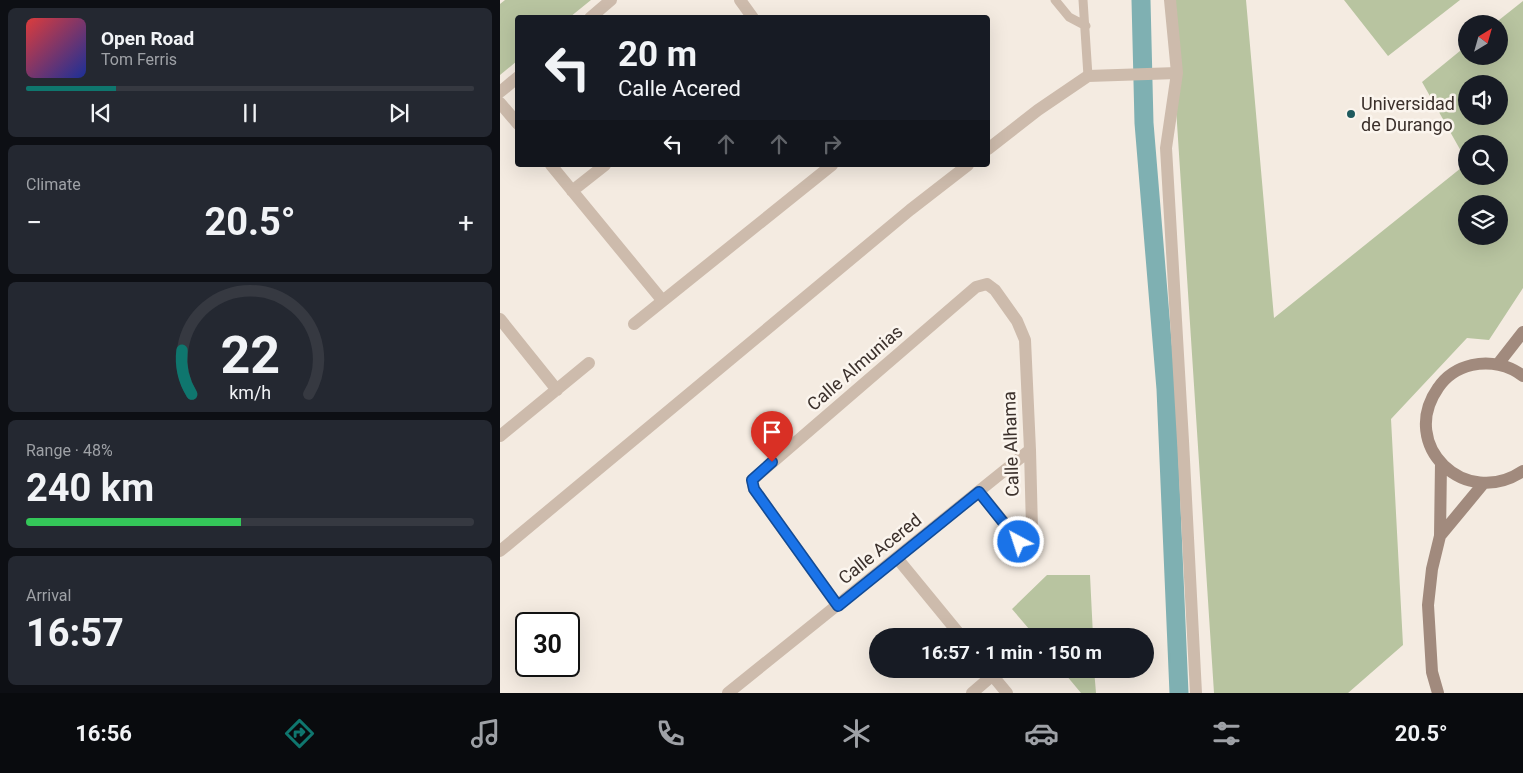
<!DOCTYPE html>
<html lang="en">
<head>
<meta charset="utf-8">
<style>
  :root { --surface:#171b24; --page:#242831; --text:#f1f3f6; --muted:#9ea1a6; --line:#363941; --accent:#0f766e }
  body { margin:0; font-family:Roboto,sans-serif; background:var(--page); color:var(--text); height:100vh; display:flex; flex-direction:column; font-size:19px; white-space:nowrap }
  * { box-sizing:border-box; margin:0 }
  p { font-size:16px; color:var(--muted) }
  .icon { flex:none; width:28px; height:28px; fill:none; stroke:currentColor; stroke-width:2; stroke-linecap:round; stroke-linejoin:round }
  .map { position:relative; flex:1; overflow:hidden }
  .panel { display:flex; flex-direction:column; gap:8px; padding:8px; background:#0d0f14; width:500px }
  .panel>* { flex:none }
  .banner { position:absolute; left:15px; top:15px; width:475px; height:152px; border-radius:5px; box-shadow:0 5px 20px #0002; background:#171b24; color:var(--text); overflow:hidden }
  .needle { width:32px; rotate:37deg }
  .buttons { position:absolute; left:958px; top:15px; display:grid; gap:10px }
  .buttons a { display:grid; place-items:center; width:50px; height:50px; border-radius:50%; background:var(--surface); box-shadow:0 5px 20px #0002; font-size:25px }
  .speed { position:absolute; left:15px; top:612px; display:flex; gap:10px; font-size:25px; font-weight:700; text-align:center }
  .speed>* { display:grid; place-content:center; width:65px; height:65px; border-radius:50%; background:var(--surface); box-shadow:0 5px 20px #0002; line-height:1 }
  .speed .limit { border:2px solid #111; border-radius:8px; background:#fff; color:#111 }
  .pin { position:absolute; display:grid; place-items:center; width:42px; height:42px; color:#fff; margin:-51px -21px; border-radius:50% 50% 50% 0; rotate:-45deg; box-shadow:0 0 5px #0007 }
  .pin .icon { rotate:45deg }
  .me { position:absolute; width:55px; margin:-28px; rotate:320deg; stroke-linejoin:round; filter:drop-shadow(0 0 4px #0008) }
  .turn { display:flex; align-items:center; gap:18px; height:105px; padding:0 20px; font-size:22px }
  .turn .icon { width:65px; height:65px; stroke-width:2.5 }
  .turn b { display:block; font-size:35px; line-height:42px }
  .lanes { display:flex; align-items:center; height:48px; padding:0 20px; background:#0003; justify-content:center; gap:25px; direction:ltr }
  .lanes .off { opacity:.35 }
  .big { font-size:38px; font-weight:700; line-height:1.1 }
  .panel .tile { flex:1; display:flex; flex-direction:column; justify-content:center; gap:8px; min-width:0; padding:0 18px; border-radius:8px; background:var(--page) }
  .panel .dial { align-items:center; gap:0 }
  .dial svg { height:130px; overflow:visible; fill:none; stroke:var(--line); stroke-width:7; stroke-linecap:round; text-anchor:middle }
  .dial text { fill:var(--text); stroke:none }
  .song { display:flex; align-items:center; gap:15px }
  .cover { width:60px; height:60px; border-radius:8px; background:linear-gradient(135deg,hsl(0 70% 55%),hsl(230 70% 35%)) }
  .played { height:5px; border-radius:2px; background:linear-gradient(90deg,var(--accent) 20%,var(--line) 20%) }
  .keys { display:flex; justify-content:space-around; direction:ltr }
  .heat { display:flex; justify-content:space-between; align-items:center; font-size:28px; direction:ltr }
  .charge { height:8px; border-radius:4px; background:linear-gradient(90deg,#34c759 48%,var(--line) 0) }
  .trip { position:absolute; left:369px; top:628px; width:285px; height:50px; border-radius:25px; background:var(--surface); box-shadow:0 5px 20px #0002; font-weight:700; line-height:50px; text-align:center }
  .tab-bar { display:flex; height:80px; justify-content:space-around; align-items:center; background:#090b0e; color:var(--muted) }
  .tab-bar .icon { width:35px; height:35px }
  .tab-bar .on { color:var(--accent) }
  .tab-bar b { font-size:22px; color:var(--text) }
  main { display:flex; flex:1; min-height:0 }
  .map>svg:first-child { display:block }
  .green { fill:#b8c4a0; fill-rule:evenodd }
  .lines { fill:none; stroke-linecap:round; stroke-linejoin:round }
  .canal { stroke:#7fb0b2; stroke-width:19 }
  .lane { stroke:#cdbbac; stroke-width:9 }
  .street { stroke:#cdbbac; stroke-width:12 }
  .secondary { stroke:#a18a7d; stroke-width:12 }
  .route-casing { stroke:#114b97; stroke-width:12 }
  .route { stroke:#1a73e8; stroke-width:9 }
  .poi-dot { fill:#1f5a5e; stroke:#fbf5ee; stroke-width:2 }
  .labels { text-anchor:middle; stroke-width:5; stroke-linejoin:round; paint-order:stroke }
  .poi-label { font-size:18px; fill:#3b302b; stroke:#fbf5ee; text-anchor:start }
  .street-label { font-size:18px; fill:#3b302b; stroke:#fbf5ee }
</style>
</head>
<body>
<main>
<section class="panel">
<div class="tile">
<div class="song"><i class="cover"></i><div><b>Open Road</b><p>Tom Ferris</p></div></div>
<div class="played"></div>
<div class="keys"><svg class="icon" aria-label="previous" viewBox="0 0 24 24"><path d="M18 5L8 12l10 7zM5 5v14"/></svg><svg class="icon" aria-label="pause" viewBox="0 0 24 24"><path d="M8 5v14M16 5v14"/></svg><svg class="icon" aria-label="next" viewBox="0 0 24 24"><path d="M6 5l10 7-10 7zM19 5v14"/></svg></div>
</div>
<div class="tile"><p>Climate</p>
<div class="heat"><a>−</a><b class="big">20.5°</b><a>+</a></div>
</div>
<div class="tile dial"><svg viewBox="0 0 100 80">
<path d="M14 69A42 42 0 1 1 86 69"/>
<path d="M14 69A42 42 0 0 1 8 42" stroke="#0f766e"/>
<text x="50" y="56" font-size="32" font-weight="700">22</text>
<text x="50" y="72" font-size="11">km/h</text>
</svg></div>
<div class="tile"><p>Range · 48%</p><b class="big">240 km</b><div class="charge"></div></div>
<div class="tile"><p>Arrival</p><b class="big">16:57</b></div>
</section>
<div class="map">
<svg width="1023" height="693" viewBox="0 0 1023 693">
  <rect width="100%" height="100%" fill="#f4ebe1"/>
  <path class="green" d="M5,0H91L70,17L18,18L17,61L0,75V4Z
    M669,0H746L774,318L966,164V176H999V144H966V160L922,82L966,46V56H999V24H994L1023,1V288L989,340L967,338L891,419L903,645L848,693H714ZM966,84H999V116H966ZM966,204H999V236H966Z
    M844,0H960L888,56Z
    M547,575H590L593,636H535L512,609Z
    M561,669H594L596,693H581Z"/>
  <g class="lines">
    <path class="canal" d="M641,0L644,123L666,389L679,693"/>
    <path class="lane" d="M555,0L569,17L586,26
      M583,0L588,76"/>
    <path class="street" d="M240,0L253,18
      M670,0L677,73L666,148L683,441L696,693
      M90,18L111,0
      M0,92L18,77
      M0,103L18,124
      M488,149L538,110L588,76L677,73
      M51,165L162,300
      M72,191L105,165
      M0,319L57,390
      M134,324L332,165
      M0,436L89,363
      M0,551L410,210L468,165
      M397,558L461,636
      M338,606L254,489L252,480L476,287L487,284L495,290L517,321L525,340L530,450L532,529L529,541L523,543L519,541L479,492
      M487,669L507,693
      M228,693L530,450
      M472,693L493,675"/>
    <path class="secondary" d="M998,364L1023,332
      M1023,376C1009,365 990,361 972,365C959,368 946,376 938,388C898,445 965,510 1023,471
      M940,536L983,484
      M938,693L932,672L928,605L932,569L940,536L941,463"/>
  </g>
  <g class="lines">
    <g class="route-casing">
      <path id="route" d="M272,462L252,480L254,489L338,606L479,492L519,542"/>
    </g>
    <use href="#route" class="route"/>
  </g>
  <circle class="poi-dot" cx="851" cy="114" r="5"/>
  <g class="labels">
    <g class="poi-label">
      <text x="861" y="110">Universidad<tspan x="861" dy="21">de Durango</tspan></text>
    </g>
    <g class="street-label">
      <text transform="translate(355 368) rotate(-41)" y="6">Calle Almunias</text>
      <text transform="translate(511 444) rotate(-92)" y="6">Calle Alhama</text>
      <text transform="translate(380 549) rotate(-39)" y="6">Calle Acered</text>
    </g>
  </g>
</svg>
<div class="buttons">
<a><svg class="needle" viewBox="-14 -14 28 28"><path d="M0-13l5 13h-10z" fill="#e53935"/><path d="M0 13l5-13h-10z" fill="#9ea1a6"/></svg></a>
<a><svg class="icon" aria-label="sound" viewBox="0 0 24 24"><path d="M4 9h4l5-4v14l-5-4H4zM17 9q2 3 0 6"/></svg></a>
<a><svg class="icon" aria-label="search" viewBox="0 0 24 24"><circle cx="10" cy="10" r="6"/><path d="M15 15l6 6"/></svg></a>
<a><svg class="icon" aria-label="layers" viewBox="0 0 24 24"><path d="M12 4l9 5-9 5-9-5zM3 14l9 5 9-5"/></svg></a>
</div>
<div class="speed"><div class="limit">30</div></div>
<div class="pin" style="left:272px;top:462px;background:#d93025"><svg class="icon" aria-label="arrive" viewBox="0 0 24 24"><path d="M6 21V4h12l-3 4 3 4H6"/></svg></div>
<svg class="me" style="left:519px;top:542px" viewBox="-20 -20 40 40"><circle r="17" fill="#1a73e8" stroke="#fff" stroke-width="3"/><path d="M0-11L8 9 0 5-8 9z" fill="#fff"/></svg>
<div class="trip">16:57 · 1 min · 150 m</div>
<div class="banner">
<div class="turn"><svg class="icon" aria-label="left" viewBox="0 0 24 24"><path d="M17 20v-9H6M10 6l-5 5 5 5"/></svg><div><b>20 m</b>Calle Acered</div></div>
<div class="lanes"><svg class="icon" aria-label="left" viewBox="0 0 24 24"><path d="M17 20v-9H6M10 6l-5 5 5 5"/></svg><svg class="icon off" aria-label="ahead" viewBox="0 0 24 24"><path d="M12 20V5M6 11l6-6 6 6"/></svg><svg class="icon off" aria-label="ahead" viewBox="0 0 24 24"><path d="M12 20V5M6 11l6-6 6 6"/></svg><svg class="icon off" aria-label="right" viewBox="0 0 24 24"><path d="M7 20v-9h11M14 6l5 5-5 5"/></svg></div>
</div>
</div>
</main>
<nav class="tab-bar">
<b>16:56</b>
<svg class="icon on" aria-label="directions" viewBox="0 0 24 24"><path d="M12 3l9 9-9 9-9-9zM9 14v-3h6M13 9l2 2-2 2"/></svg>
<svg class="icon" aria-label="music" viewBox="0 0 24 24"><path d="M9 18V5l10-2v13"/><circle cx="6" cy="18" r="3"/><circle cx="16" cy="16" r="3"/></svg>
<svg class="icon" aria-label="phone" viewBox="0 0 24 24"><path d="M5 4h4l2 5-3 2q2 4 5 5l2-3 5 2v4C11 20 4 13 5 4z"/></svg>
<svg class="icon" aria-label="climate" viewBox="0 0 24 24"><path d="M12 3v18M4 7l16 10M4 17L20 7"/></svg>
<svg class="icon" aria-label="car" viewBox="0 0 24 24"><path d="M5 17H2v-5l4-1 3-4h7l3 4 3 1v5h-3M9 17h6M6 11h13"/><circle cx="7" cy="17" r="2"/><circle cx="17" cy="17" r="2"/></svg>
<svg class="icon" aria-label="filters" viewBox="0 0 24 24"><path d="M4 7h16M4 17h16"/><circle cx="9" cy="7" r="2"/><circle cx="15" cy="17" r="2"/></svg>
<b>20.5°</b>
</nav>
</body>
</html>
